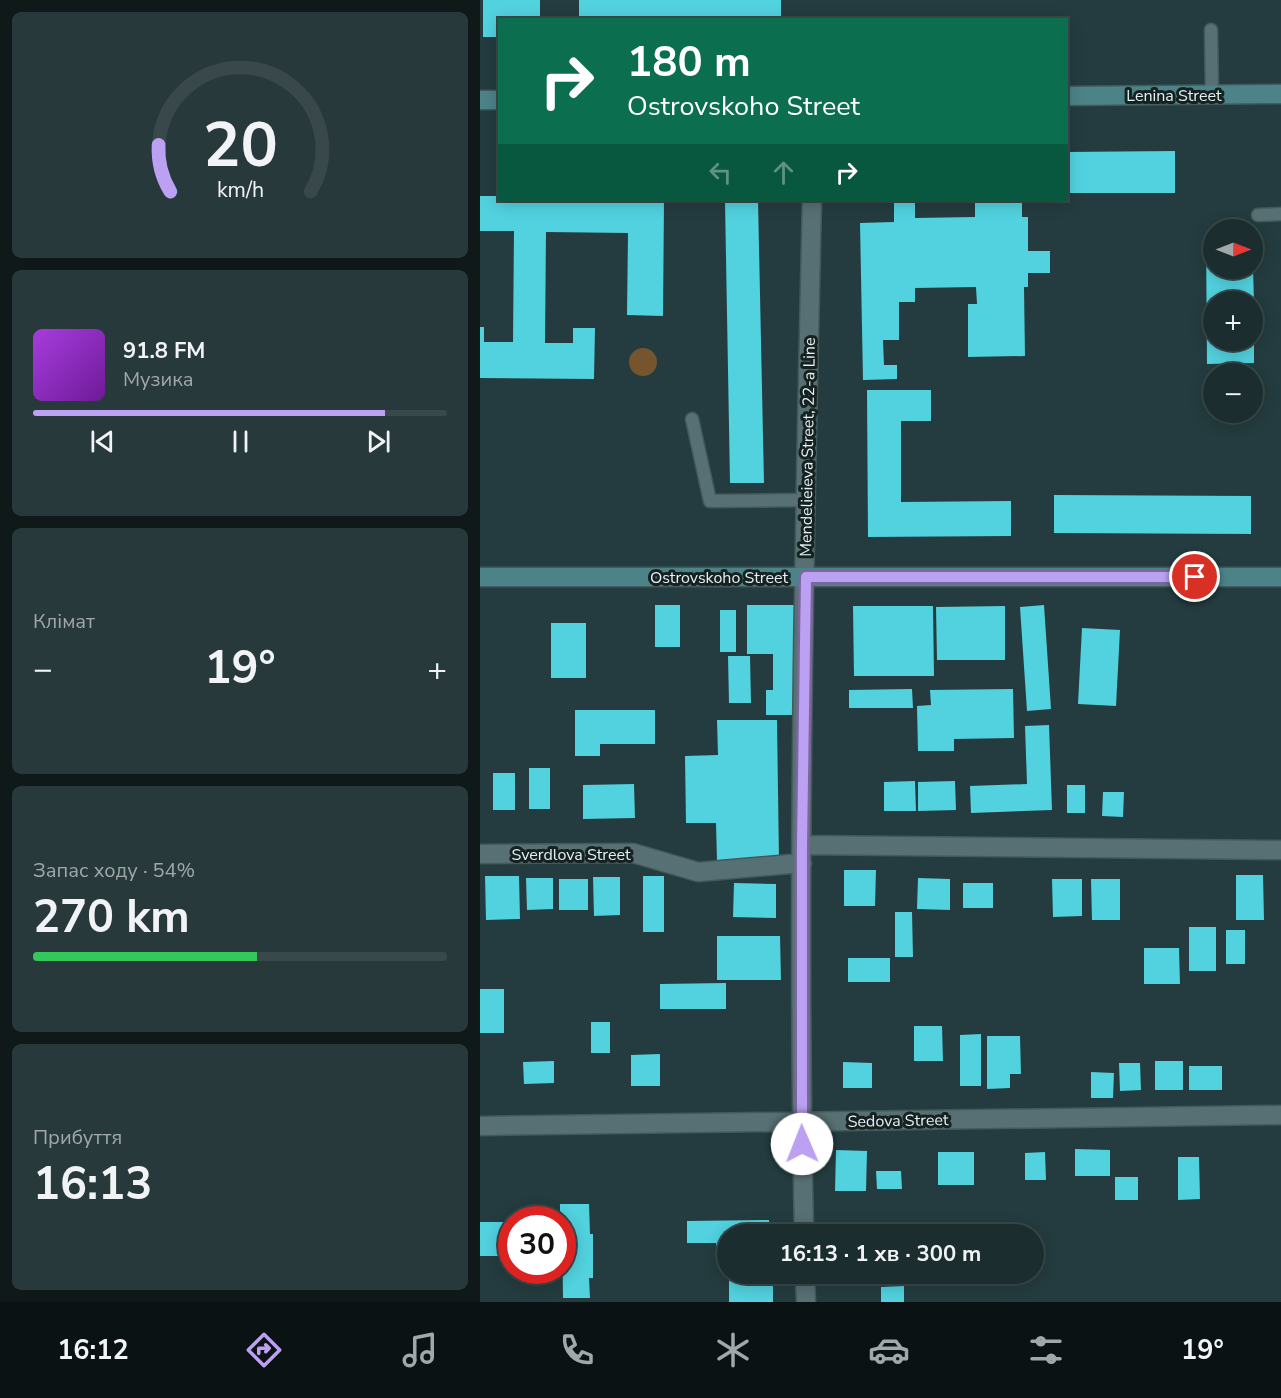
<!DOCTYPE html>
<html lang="uk">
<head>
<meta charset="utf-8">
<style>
  :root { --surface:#1b2d2f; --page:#28393b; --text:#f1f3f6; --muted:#a0a8aa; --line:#39494b; --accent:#bca0f2 }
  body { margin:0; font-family:"Nunito Sans",sans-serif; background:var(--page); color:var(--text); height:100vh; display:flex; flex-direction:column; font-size:22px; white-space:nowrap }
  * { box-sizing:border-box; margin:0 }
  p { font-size:20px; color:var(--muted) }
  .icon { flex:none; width:33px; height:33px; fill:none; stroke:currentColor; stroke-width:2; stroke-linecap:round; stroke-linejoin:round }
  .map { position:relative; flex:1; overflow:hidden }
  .panel { display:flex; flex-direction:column; gap:12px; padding:12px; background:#0f191a; width:480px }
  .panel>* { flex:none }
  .hud { position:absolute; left:18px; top:18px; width:570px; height:183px; border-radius:0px; box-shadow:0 3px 15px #0003,0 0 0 2px var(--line); background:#0b6e4f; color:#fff; overflow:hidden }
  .needle { width:39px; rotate:90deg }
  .buttons { position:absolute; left:723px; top:219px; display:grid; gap:12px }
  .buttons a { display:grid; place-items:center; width:60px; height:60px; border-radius:50%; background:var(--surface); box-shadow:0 3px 15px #0003,0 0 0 2px var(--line); font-size:30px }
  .speed { position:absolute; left:18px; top:1206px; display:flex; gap:12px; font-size:30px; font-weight:700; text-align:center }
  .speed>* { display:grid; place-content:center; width:78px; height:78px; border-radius:50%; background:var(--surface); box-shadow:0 3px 15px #0003,0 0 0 2px var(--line); line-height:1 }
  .speed .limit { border:9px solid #d22; background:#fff; color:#111 }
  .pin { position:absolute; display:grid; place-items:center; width:51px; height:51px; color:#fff; margin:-26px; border:3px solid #fff; border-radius:50%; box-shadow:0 2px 6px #0007 }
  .me { position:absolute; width:66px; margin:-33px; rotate:359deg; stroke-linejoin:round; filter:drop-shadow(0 0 4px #0008) }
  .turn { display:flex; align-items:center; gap:21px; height:126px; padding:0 30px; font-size:27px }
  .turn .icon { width:78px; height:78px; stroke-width:2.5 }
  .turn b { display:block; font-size:42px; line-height:51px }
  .lanes { display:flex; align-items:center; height:57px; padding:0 30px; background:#0003; justify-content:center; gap:30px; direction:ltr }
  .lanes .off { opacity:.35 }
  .big { font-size:45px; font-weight:700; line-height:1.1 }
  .panel .tile { flex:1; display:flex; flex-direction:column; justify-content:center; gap:9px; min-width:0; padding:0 21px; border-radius:9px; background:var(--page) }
  .panel .dial { align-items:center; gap:0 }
  .dial svg { height:156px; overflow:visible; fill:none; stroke:var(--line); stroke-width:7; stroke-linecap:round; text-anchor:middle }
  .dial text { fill:var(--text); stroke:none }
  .song { display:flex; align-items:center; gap:18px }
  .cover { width:72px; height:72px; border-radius:9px; background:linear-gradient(135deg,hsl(280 70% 55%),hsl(280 70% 35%)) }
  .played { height:6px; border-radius:3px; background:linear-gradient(90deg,var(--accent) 85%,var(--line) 85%) }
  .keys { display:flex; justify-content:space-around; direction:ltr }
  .heat { display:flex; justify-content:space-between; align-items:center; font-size:33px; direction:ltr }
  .charge { height:9px; border-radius:4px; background:linear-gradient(90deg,#34c759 54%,var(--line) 0) }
  .trip { position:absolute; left:237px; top:1224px; width:327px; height:60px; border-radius:30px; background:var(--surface); box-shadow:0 3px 15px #0003,0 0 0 2px var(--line); font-weight:700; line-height:60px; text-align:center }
  .menu { display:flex; height:96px; justify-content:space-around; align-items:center; background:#0b1213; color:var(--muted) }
  .menu .icon { width:42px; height:42px }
  .menu .current { color:var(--accent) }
  .menu b { font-size:27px; color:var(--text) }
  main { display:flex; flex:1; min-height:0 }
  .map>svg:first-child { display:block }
  .green { fill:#75542e }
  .building { fill:#52d1de }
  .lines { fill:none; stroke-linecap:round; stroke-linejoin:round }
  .lane-casing { stroke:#43595a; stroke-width:15 }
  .street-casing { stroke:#43595a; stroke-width:21 }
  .secondary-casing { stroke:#43595a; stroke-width:21 }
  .lane { stroke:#577073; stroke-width:12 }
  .street { stroke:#577073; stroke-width:18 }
  .secondary { stroke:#4c8388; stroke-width:18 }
  .route-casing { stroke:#7a689d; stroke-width:15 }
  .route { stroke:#bca0f2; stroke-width:10 }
  .labels { text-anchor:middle; stroke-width:6; stroke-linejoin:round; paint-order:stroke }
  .street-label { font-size:16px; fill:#e3f1f2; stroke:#162122 }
</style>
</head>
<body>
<main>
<section class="panel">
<div class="tile dial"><svg viewBox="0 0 100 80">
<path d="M14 69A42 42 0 1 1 86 69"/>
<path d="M14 69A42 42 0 0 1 8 45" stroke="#bca0f2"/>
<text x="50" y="56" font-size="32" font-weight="700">20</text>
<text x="50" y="72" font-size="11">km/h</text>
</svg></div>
<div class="tile">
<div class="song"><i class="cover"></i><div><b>91.8 FM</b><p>Музика</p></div></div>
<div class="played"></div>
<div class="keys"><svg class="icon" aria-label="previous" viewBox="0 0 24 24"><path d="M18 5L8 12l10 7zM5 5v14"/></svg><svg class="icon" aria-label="pause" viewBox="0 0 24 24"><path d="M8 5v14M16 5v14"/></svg><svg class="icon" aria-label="next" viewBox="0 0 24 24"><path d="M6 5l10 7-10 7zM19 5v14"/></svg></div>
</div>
<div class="tile"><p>Клімат</p>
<div class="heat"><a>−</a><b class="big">19°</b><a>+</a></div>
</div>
<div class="tile"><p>Запас ходу · 54%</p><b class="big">270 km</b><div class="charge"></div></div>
<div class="tile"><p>Прибуття</p><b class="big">16:13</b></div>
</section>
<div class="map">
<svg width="801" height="1302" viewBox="0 0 801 1302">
  <rect width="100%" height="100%" fill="#243c3f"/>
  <path class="green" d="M149 362a14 14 0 1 1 28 0a14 14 0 1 1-28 0Z"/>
  <path class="building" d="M3,0H60V20H20V37H3Z
    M99,0H301V20H99Z
    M695,151V193H588L586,152Z
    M0,196H20V200H184L183,316L147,315L148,233L66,232L65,343H93V328H115L114,379L0,378V327H4V342H33L34,231H0Z
    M278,200L284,483H250L245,201Z
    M495,200H542V217H548V251H570V273H548V287H544L545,356L488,357V304H497L496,287L435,288V302H419V340H403L404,365H417V379L383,380L380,223L414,222V203L435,202V218L495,217Z
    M734,235V268H773L774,302H734V340H774V363L727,364L726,236Z
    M387,390H451V421H421V502L531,501V536L388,537Z
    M574,495L771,496V534L574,533Z
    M175,605H200V647H175Z
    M267,605H317L318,715H286V690H293V654H267Z
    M564,605L571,709L547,711L540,607Z
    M373,606H453L454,676H374Z
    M525,606V660H457L456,607Z
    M240,610H256V652H240Z
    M71,623H106V678H71Z
    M602,628L640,630L636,706L598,704Z
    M248,656H270L271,703H249Z
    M432,689L433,708H369V690Z
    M533,689L534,738L474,739V751H438L437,706L451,705L450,690Z
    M95,710H175V744H120V756H95Z
    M237,720H297L299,860L237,861L236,823H206L205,756L238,755Z
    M569,725L572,810L491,813L490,786L547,784L545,726Z
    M49,768H70V809H49Z
    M13,773H35V810H13Z
    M435,781L436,811H404V782Z
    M475,781L476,810L438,811V782Z
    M154,784L155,818L103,819V785Z
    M587,785H605V813H587Z
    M623,792H644L643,817L622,816Z
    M364,870H396L395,906H364Z
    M756,875H783L784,920H756Z
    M5,876H39L40,919L6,920Z
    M163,876H184V932H163Z
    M113,877H140V915L114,916Z
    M46,878H73V909L47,910Z
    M438,878L470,879V910L437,909Z
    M79,879H108V910H79Z
    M572,879H602V916L573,917Z
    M611,879H640V920H612Z
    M254,883L296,884V918L253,917Z
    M483,883H513V908H483Z
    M415,912H432L433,957H415Z
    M709,927H736V971H709Z
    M746,930H765V964H746Z
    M237,936H300L301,980H237Z
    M664,948H699L700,984H664Z
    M368,958H410V982H368Z
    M246,983V1009H180V984Z
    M0,989H24V1033H0Z
    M111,1022H130V1053H111Z
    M434,1026H462L463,1061H434Z
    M501,1034V1086H480V1035Z
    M507,1036H540L541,1074H530V1088L507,1089Z
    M180,1054V1086H151V1055Z
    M74,1061V1083L44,1084L43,1062Z
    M675,1061H703V1090H675Z
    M363,1062L392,1063V1088H363Z
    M639,1063H660L661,1090L640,1091Z
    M709,1066H742V1090H709Z
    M611,1072L634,1073L633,1098H611Z
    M595,1149L630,1150V1176H595Z
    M356,1150L387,1151L386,1191H355Z
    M458,1152H494V1185H458Z
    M565,1152L566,1180H545V1153Z
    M698,1157H719L720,1199L698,1200Z
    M396,1171H421L422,1189H397Z
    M635,1177H658V1200H635Z
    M80,1204H109L110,1234H113V1278H109L110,1298H83L82,1220H80Z
    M289,1220L290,1234H248V1257H236V1243H207V1221Z
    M0,1222H32V1256H0Z
    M249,1274H301V1281H293V1302H249Z
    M424,1286V1302H401V1287Z"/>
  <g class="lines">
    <g class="lane-casing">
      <path id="lane" d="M731,30L732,95
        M778,215L801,214
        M212,419L230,501L325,500"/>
    </g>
    <g class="street-casing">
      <path id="street" d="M322,845L801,850
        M0,854L153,853L218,872L322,863
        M0,1126L801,1115
        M324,1234C317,890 324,544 332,200
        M325,1274L326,1302"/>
    </g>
    <g class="secondary-casing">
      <path id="secondary" d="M586,96L801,94
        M0,100H20
        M0,577H801"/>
    </g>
    <use href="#lane" class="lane"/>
    <use href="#street" class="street"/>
    <use href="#secondary" class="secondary"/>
  </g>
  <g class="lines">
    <g class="route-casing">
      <path id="route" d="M322,1144V845L326,577H715"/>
    </g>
    <use href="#route" class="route"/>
  </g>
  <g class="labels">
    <g class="street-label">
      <text x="694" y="101">Lenina Street</text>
      <text transform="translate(327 447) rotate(-89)" y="6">Mendelieieva Street, 22-a Line</text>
      <text x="239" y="583">Ostrovskoho Street</text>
      <text x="91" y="860">Sverdlova Street</text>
      <text transform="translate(418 1120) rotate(-1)" y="6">Sedova Street</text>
    </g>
  </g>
</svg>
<div class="buttons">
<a><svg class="needle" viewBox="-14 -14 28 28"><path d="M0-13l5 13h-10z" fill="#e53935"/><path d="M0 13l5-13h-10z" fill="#a0a8aa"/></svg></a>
<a>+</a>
<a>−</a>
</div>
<div class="speed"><div class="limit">30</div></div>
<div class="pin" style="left:715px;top:577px;background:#d93025"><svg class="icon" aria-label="arrive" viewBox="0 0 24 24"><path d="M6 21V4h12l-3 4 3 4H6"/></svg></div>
<svg class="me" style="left:322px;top:1144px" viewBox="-20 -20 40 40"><circle r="19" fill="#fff"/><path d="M0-13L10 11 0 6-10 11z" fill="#bca0f2"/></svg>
<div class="trip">16:13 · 1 хв · 300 m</div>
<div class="hud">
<div class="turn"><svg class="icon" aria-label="right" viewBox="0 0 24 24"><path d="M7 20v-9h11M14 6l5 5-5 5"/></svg><div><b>180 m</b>Ostrovskoho Street</div></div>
<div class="lanes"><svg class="icon off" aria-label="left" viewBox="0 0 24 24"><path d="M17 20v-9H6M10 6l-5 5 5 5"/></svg><svg class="icon off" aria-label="ahead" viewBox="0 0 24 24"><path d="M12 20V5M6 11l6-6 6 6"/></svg><svg class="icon" aria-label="right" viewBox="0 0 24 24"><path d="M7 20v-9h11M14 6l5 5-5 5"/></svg></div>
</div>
</div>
</main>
<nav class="menu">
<b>16:12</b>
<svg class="icon current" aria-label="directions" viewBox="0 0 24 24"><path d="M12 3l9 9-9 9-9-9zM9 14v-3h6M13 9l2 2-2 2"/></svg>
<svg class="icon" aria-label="music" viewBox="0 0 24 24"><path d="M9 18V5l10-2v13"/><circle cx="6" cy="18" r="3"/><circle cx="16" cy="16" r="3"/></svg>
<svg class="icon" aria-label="phone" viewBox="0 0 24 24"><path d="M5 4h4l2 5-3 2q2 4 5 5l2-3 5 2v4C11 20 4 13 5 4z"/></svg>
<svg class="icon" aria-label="climate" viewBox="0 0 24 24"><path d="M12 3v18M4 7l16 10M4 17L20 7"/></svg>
<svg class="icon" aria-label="car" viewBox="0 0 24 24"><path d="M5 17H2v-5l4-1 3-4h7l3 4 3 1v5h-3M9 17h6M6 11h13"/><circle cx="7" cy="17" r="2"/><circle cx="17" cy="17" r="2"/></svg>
<svg class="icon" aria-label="filters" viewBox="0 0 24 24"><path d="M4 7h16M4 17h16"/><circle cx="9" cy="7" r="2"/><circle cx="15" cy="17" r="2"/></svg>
<b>19°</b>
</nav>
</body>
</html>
